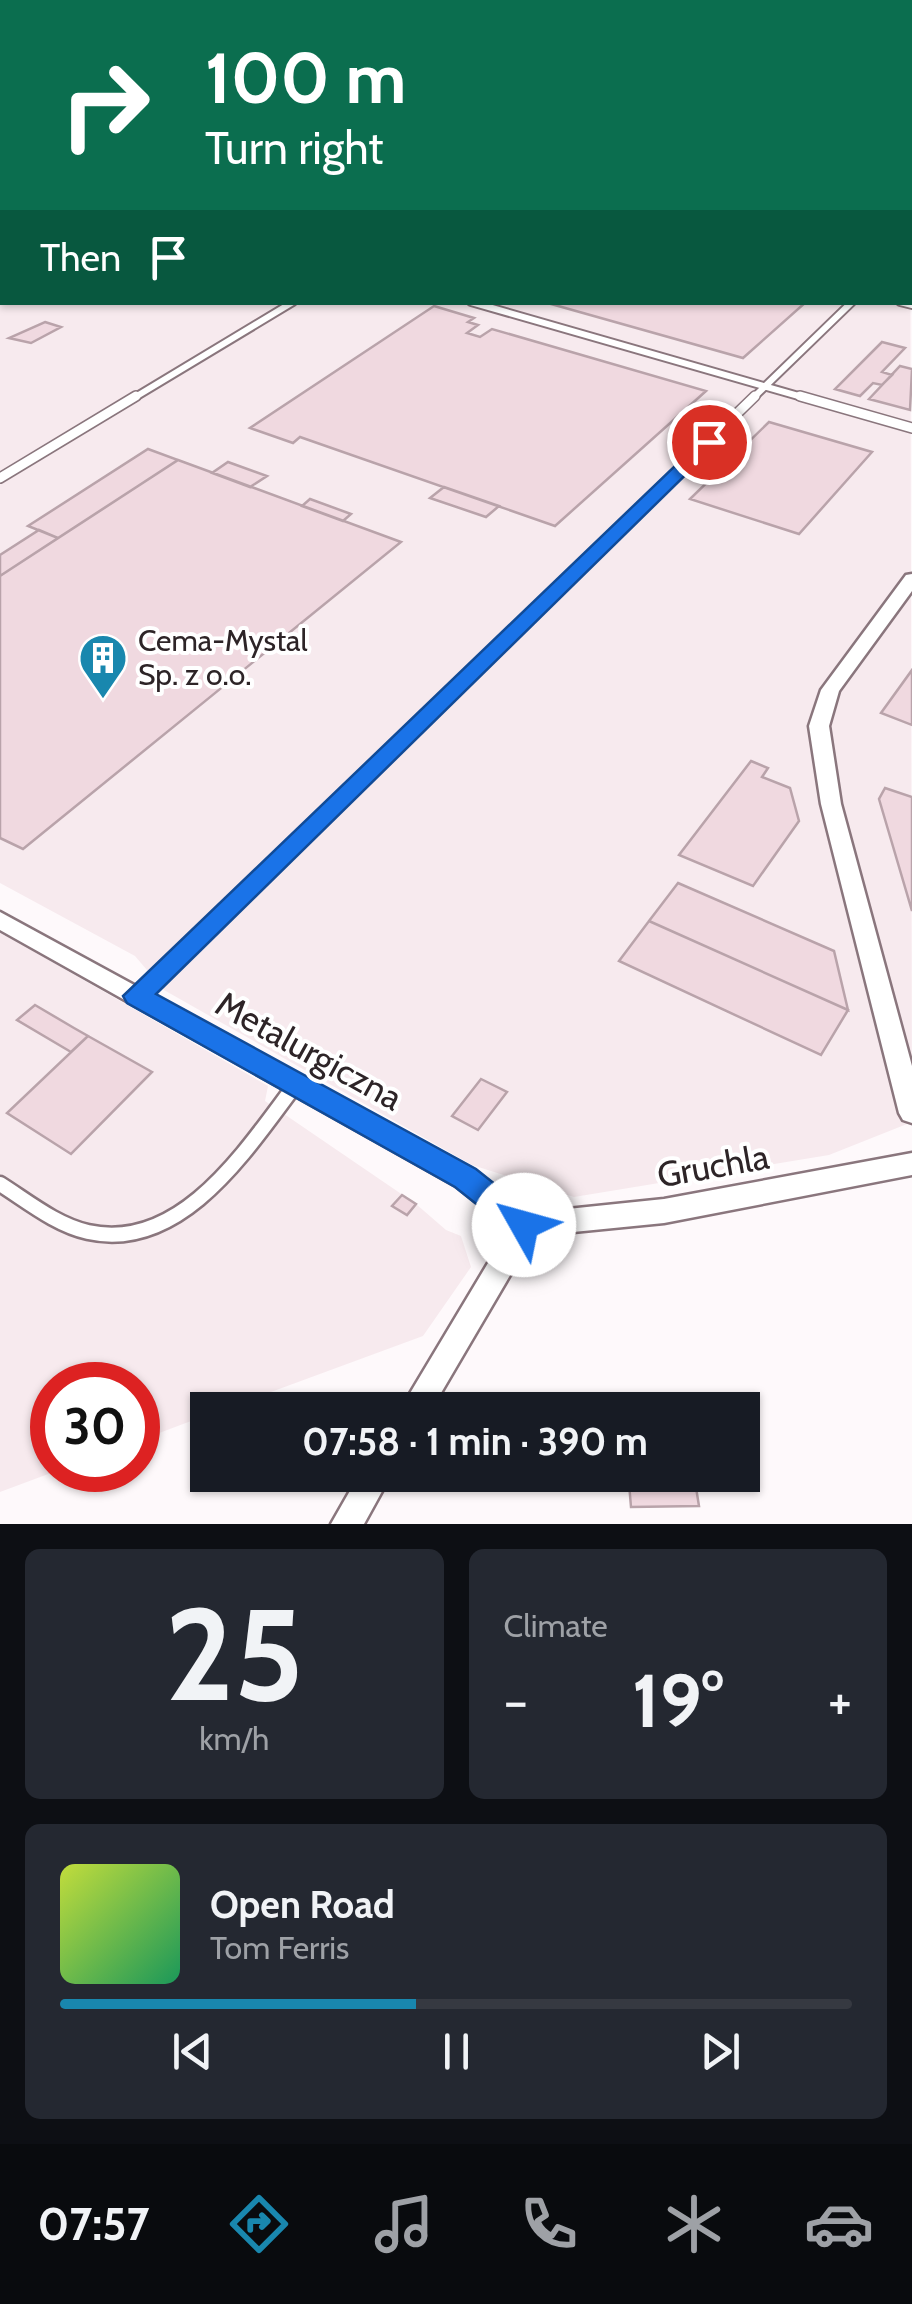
<!DOCTYPE html>
<html lang="en">
<head>
<meta charset="utf-8">
<style>
  :root { --surface:#171b24; --page:#242831; --text:#f1f3f6; --muted:#9ea1a6; --line:#363941; --accent:#1987ae }
  body { margin:0; font-family:Cabin,sans-serif; background:var(--page); color:var(--text); height:100vh; display:flex; flex-direction:column; font-size:38px; white-space:nowrap }
  * { box-sizing:border-box; margin:0 }
  p { font-size:32px; color:var(--muted) }
  .icon { flex:none; width:55px; height:55px; fill:none; stroke:currentColor; stroke-width:2; stroke-linecap:round; stroke-linejoin:round }
  .map { position:relative; height:1524px; overflow:hidden }
  .drawer { display:flex; flex-direction:column; gap:25px; padding:25px; background:#0d0f14; flex:1 }
  .drawer>* { flex:none }
  .banner { position:absolute; left:0px; top:0px; width:912px; height:305px; box-shadow:0 2px 8px #0004; background:#0b6e4f; color:#fff; overflow:hidden }
  .speed { position:absolute; left:30px; top:1362px; display:flex; gap:20px; font-size:50px; font-weight:700; text-align:center }
  .speed>* { display:grid; place-content:center; width:130px; height:130px; border-radius:50%; background:var(--surface); box-shadow:0 2px 8px #0004; line-height:1 }
  .speed .limit { border:15px solid #d22; background:#fff; color:#111 }
  .pin { position:absolute; display:grid; place-items:center; width:85px; height:85px; color:#fff; margin:-42px; border:5px solid #fff; border-radius:50%; box-shadow:0 2px 10px #0007 }
  .me { position:absolute; width:110px; margin:-55px; rotate:308deg; stroke-linejoin:round; filter:drop-shadow(0 0 8px #0008) }
  .turn { display:flex; align-items:center; gap:35px; height:210px; padding:0 40px; font-size:45px }
  .turn .icon { width:130px; height:130px; stroke-width:2.5 }
  .turn b { display:block; font-size:70px; line-height:85px }
  .then { display:flex; align-items:center; height:95px; padding:0 40px; background:#0003; gap:20px; font-size:38px }
  .big { font-size:75px; font-weight:700; line-height:1.1 }
  .drawer .tile { flex:1; display:flex; flex-direction:column; justify-content:center; gap:15px; min-width:0; padding:0 35px; border-radius:15px; background:var(--page) }
  .drawer .dial { align-items:center; gap:0 }
  .dial b { font-size:130px; line-height:1 }
  .song { display:flex; align-items:center; gap:30px }
  .cover { width:120px; height:120px; border-radius:15px; background:linear-gradient(135deg,hsl(70 70% 55%),hsl(150 70% 35%)) }
  .played { height:10px; border-radius:5px; background:linear-gradient(90deg,var(--accent) 45%,var(--line) 45%) }
  .keys { display:flex; justify-content:space-around; direction:ltr }
  .heat { display:flex; justify-content:space-between; align-items:center; font-size:55px; direction:ltr }
  .drawer .tiles { flex:1; display:grid; gap:25px; grid-template-columns:1fr 1fr }
  .tile:last-child { grid-column:span 2 }
  .trip { position:absolute; left:190px; top:1392px; width:570px; height:100px; border-radius:0px; background:var(--surface); box-shadow:0 2px 8px #0004; font-weight:700; line-height:100px; text-align:center }
  .tab-bar { display:flex; height:160px; justify-content:space-around; align-items:center; background:#090b0e; color:var(--muted) }
  .tab-bar .icon { width:70px; height:70px }
  .tab-bar .current { color:var(--accent) }
  .tab-bar b { font-size:45px; color:var(--text) }
  .map>svg:first-child { display:block }
  .built { fill:#f7eaee }
  .forest { fill:#f89ebf }
  .lines { fill:none; stroke-linecap:round; stroke-linejoin:round }
  .stream { stroke:#bee3f5; stroke-width:4 }
  .building { fill:#f0d9e0; stroke:#b9a3aa; stroke-width:2.5 }
  .service-far3-casing { stroke:#8a767d; stroke-width:10 }
  .service-far2-casing { stroke:#8a767d; stroke-width:12 }
  .service-far1-casing { stroke:#8a767d; stroke-width:16 }
  .service-casing { stroke:#8a767d; stroke-width:19 }
  .minor-casing { stroke:#8a767d; stroke-width:5 }
  .service-far3 { stroke:#fff; stroke-width:6 }
  .service-far2 { stroke:#fff; stroke-width:9 }
  .service-far1 { stroke:#fff; stroke-width:11 }
  .service { stroke:#fff; stroke-width:14 }
  .minor { fill:#fff; fill-rule:evenodd }
  .route { fill:#1a73e8; stroke:#114b97; stroke-width:2.5 }
  .labels { text-anchor:middle; stroke-width:8; stroke-linejoin:round; paint-order:stroke }
  .poi-label { font-size:30px; fill:#2d2427; stroke:#fff; text-anchor:start }
  .near-street-label { font-size:35px; fill:#2d2427; stroke:#fff }
</style>
</head>
<body>
<div class="map">
<svg width="912" height="1524" viewBox="0 0 912 1524">
  <rect width="100%" height="100%" fill="#fef9fb"/>
  <path class="built" d="M910,44L912,1122L829,1155L574,1197L472,1165L164,990L135,956L0,883V203L2,302H910Z
    M0,932L268,1086L265,1101L416,1204L446,1230L461,1236L471,1267L423,1336L222,1410H208L207,1415L138,1441V1385H52V1470H59L0,1492Z"/>
  <path class="forest" d="M209,0H712L717,2H195Z"/>
  <g class="lines">
    <path class="stream" d="M31,2L48,0"/>
  </g>
  <path class="building" d="M544,302H806L743,358Z
    M434,306L474,318L468,322L478,325L467,333L480,337L492,329L706,391L555,526L300,437L293,443L250,428Z
    M45,322L61,327L31,343L9,338Z
    M882,342L905,348L882,372L892,375L882,385L873,383L860,396L835,389Z
    M900,366L912,369L910,410L869,399Z
    M769,422L872,452L799,534L690,499Z
    M148,449L178,460L58,538L28,526Z
    M178,460L401,542L23,849L0,838V576Z
    M228,462L267,476L250,487L212,473Z
    M444,487L499,506L486,517L430,498Z
    M310,499L351,514L343,521L302,506Z
    M39,530L58,538L0,576V555Z
    M912,670V725L881,713Z
    M751,761L768,768L762,777L790,788L799,821L753,886L679,855Z
    M885,788L912,797V911L879,799Z
    M678,883L834,951L848,1010L649,921Z
    M649,921L848,1010L821,1055L619,961Z
    M35,1005L74,1028L88,1036L71,1052L17,1020Z
    M88,1036L152,1072L71,1154L7,1113Z
    M481,1079L507,1092L478,1130L452,1116Z
    M402,1195L416,1204L407,1215L392,1206Z
    M613,1475H694L699,1506L631,1507L629,1483L614,1484Z"/>
  <g class="lines">
    <g class="service-far3-casing">
      <path id="service-far3" d="M471,302L809,399
        M900,302L912,305
        M132,399L293,302
        M752,399L852,302"/>
    </g>
    <g class="service-far2-casing">
      <path id="service-far2" d="M800,396L912,428
        M0,478L136,396
        M457,685L755,396"/>
    </g>
    <g class="service-far1-casing">
      <path id="service-far1" d="M137,996L460,683"/>
    </g>
    <g class="service-casing">
      <path id="service" d="M0,1184C27,1201 56,1225 88,1232C182,1253 248,1147 296,1084"/>
    </g>
    <g class="minor-casing">
      <path id="minor" d="M912,574V591L839,691L829,726L841,804L912,1066V1123L903,1120L899,1113L821,804L809,726L821,690L906,575Z
        M0,912L474,1170L529,1213L664,1199L912,1153V1175L664,1223L533,1236L431,1410H400L509,1228L456,1186L0,930Z
        M359,1475H391L364,1524H331Z"/>
    </g>
    <use href="#service-far3" class="service-far3"/>
    <use href="#service-far2" class="service-far2"/>
    <use href="#service-far1" class="service-far1"/>
    <use href="#service" class="service"/>
    <use href="#minor" class="minor"/>
  </g>
  <path class="route" d="M709,437L717,442L715,446L156,994L476,1169L535,1216L540,1225L535,1234L524,1238L514,1234L455,1187L127,1003L123,996L703,439Z"/>
  <defs>
    <g id="building-pin" transform="scale(2.5)"><path d="M0 17L-7.5 6A9.5 9.5 0 1 1 7.5 6Z" fill="#1987ae" stroke="#fff"/><path d="M-4-6H4V6H1V3H-1V6H-4ZM-2.5-4.3h1.7v1.8h-1.7ZM.8-4.3h1.7v1.8H.8ZM-2.5-1h1.7V.8h-1.7ZM.8-1h1.7V.8H.8Z" fill="#fff"/></g>
  </defs>
  <g fill-rule="evenodd">
    <use href="#building-pin" x="103" y="658"/>
  </g>
  <g class="labels">
    <g class="poi-label">
      <text x="138" y="651">Cema-Mystal<tspan x="138" dy="34">Sp. z o.o.</tspan></text>
    </g>
    <g class="near-street-label">
      <text transform="translate(309 1051) rotate(29)" y="12">Metalurgiczna</text>
      <text transform="translate(713 1166) rotate(-10)" y="12">Gruchla</text>
    </g>
  </g>
</svg>
<div class="speed"><div class="limit">30</div></div>
<div class="pin" style="left:709px;top:442px;background:#d93025"><svg class="icon" aria-label="arrive" viewBox="0 0 24 24"><path d="M6 21V4h12l-3 4 3 4H6"/></svg></div>
<svg class="me" style="left:524px;top:1225px" viewBox="-20 -20 40 40"><circle r="19" fill="#fff"/><path d="M0-13L10 11 0 6-10 11z" fill="#1a73e8"/></svg>
<div class="trip">07:58 · 1 min · 390 m</div>
<div class="banner">
<div class="turn"><svg class="icon" aria-label="right" viewBox="0 0 24 24"><path d="M7 20v-9h11M14 6l5 5-5 5"/></svg><div><b>100 m</b>Turn right</div></div>
<div class="then">Then<svg class="icon" aria-label="arrive" viewBox="0 0 24 24"><path d="M6 21V4h12l-3 4 3 4H6"/></svg></div>
</div>
</div>
<section class="drawer">
<div class="tiles">
<div class="tile dial"><b>25</b><p>km/h</p></div>
<div class="tile"><p>Climate</p>
<div class="heat"><a>−</a><b class="big">19°</b><a>+</a></div>
</div>
<div class="tile">
<div class="song"><i class="cover"></i><div><b>Open Road</b><p>Tom Ferris</p></div></div>
<div class="played"></div>
<div class="keys"><svg class="icon" aria-label="previous" viewBox="0 0 24 24"><path d="M18 5L8 12l10 7zM5 5v14"/></svg><svg class="icon" aria-label="pause" viewBox="0 0 24 24"><path d="M8 5v14M16 5v14"/></svg><svg class="icon" aria-label="next" viewBox="0 0 24 24"><path d="M6 5l10 7-10 7zM19 5v14"/></svg></div>
</div>
</div>
</section>
<nav class="tab-bar">
<b>07:57</b>
<svg class="icon current" aria-label="directions" viewBox="0 0 24 24"><path d="M12 3l9 9-9 9-9-9zM9 14v-3h6M13 9l2 2-2 2"/></svg>
<svg class="icon" aria-label="music" viewBox="0 0 24 24"><path d="M9 18V5l10-2v13"/><circle cx="6" cy="18" r="3"/><circle cx="16" cy="16" r="3"/></svg>
<svg class="icon" aria-label="phone" viewBox="0 0 24 24"><path d="M5 4h4l2 5-3 2q2 4 5 5l2-3 5 2v4C11 20 4 13 5 4z"/></svg>
<svg class="icon" aria-label="climate" viewBox="0 0 24 24"><path d="M12 3v18M4 7l16 10M4 17L20 7"/></svg>
<svg class="icon" aria-label="car" viewBox="0 0 24 24"><path d="M5 17H2v-5l4-1 3-4h7l3 4 3 1v5h-3M9 17h6M6 11h13"/><circle cx="7" cy="17" r="2"/><circle cx="17" cy="17" r="2"/></svg>
</nav>
</body>
</html>
